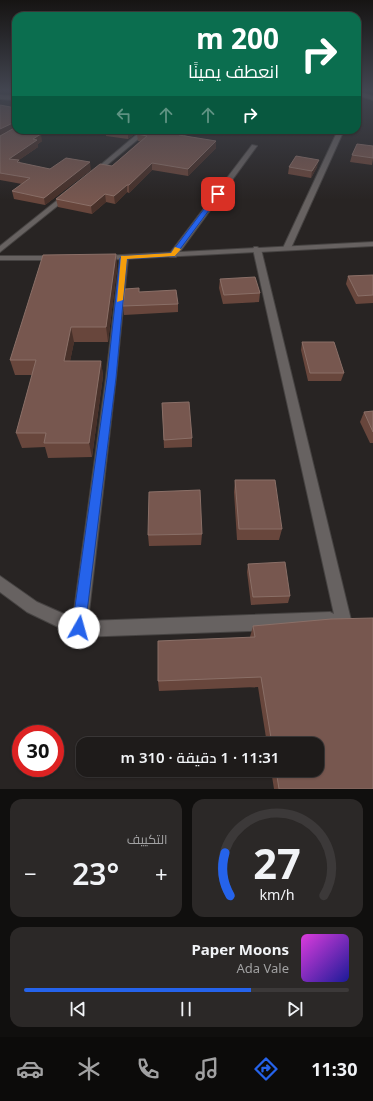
<!DOCTYPE html>
<html lang="ar">
<head>
<meta charset="utf-8">
<style>
  :root { --surface:#1e1b1a; --page:#2b2827; --text:#f1f3f6; --muted:#a1a1a2; --line:#3c3939; --accent:#2563eb }
  body { margin:0; font-family:"Noto Sans",Cairo,sans-serif; background:var(--page); color:var(--text); direction:rtl; height:100vh; display:flex; flex-direction:column; font-size:15px; white-space:nowrap }
  * { box-sizing:border-box; margin:0 }
  p { font-size:13px; color:var(--muted) }
  .icon { flex:none; width:22px; height:22px; fill:none; stroke:currentColor; stroke-width:2; stroke-linecap:round; stroke-linejoin:round }
  .map { position:relative; height:789px; overflow:hidden; direction:ltr }
  .panel { display:flex; flex-direction:column; gap:10px; padding:10px; background:#100f0e; flex:1 }
  .panel>* { flex:none }
  .top-card { position:absolute; left:12px; top:12px; width:349px; height:122px; border-radius:12px; box-shadow:0 1px 3px #0004,0 0 0 1px var(--line); direction:rtl; background:#0b6e4f; color:#fff; overflow:hidden }
  .speed { position:absolute; left:12px; top:725px; display:flex; gap:8px; font-size:20px; font-weight:700; text-align:center }
  .speed>* { display:grid; place-content:center; width:52px; height:52px; border-radius:50%; background:var(--surface); box-shadow:0 1px 3px #0004,0 0 0 1px var(--line); line-height:1 }
  .speed .limit { border:6px solid #d22; background:#fff; color:#111 }
  .pin { position:absolute; display:grid; place-items:center; width:34px; height:34px; color:#fff; margin:-17px; border-radius:8px; box-shadow:0 2px 6px #0006 }
  .me { position:absolute; width:44px; margin:-22px; rotate:7deg; stroke-linejoin:round; filter:drop-shadow(0 0 3px #0008) }
  .turn { display:flex; align-items:center; gap:14px; height:84px; padding:0 16px; font-size:18px }
  .turn .icon { width:52px; height:52px; stroke-width:2.5 }
  .turn b { display:block; font-size:28px; line-height:34px }
  .lanes { display:flex; align-items:center; height:38px; padding:0 16px; background:#0003; justify-content:center; gap:20px; direction:ltr }
  .lanes .off { opacity:.35 }
  .big { font-size:30px; font-weight:600; line-height:1.1 }
  .panel .widget { flex:1; display:flex; flex-direction:column; justify-content:center; gap:6px; min-width:0; padding:0 14px; border-radius:12px; background:var(--page) }
  .panel .dial { align-items:center; gap:0 }
  .dial svg { height:104px; overflow:visible; fill:none; stroke:var(--line); stroke-width:7; stroke-linecap:round; text-anchor:middle }
  .dial text { fill:var(--text); stroke:none }
  .song { display:flex; align-items:center; gap:12px }
  .cover { width:48px; height:48px; border-radius:6px; background:linear-gradient(135deg,hsl(300 70% 55%),hsl(240 70% 35%)) }
  .played { height:4px; border-radius:2px; background:linear-gradient(90deg,var(--accent) 70%,var(--line) 70%) }
  .keys { display:flex; justify-content:space-around; direction:ltr }
  .heat { display:flex; justify-content:space-between; align-items:center; font-size:22px; direction:ltr }
  .panel .tiles { flex:1; display:grid; gap:10px; grid-template-columns:1fr 1fr }
  .widget:last-child { grid-column:span 2 }
  .trip { position:absolute; left:76px; top:737px; width:248px; height:40px; border-radius:12px; background:var(--surface); box-shadow:0 1px 3px #0004,0 0 0 1px var(--line); font-weight:600; line-height:40px; text-align:center; direction:rtl }
  .dock { display:flex; height:64px; justify-content:space-around; align-items:center; background:#0c0b0a; color:var(--muted) }
  .dock .icon { width:28px; height:28px }
  .dock .current { color:var(--accent) }
  .dock b { font-size:18px; color:var(--text) }
  .map>svg:first-child { display:block }
  .lines { fill:none; stroke-linecap:round; stroke-linejoin:round }
  .minor-casing { stroke:#464342; stroke-width:2 }
  .tertiary-casing { stroke:#464342; stroke-width:2 }
  .minor { fill:#676261; fill-rule:evenodd }
  .tertiary { fill:#676261; fill-rule:evenodd }
  .wall { fill:#68463c }
  .shaded-wall { fill:#48312a }
  .building { fill:#77574f; stroke:#8a6f67 }
  .route { fill:#2563eb; stroke:#184099 }
  .slow { fill:#f59e0b }
</style>
</head>
<body>
<div class="map">
<svg width="373" height="789" viewBox="0 0 373 789">
  <rect width="100%" height="100%" fill="#282423"/>
  <g class="lines">
    <g class="minor-casing">
      <path id="minor" d="M357,91L373,96V100L357,95Z
        M0,95L16,96V100L0,99Z
        M142,130H149L95,175H91V173Z
        M156,130H170L187,134L184,136Z
        M338,130H344L291,248L290,250H284L283,248Z
        M252,145L257,146L176,257H170V253Z
        M65,194L71,195L0,252V246Z
        M254,247H257L261,249L351,620L348,625L343,628L338,625L336,623L335,625L330,628L79,637L27,612L0,592V576L37,602L73,618L106,378L120,258L124,256L128,258L116,378L88,621L330,612L334,614L253,249Z"/>
    </g>
    <g class="tertiary-casing">
      <path id="tertiary" d="M373,242V246L103,260L99,258L103,256Z
        M0,256H57L61,258L57,260H0Z"/>
    </g>
    <use href="#minor" class="minor"/>
    <use href="#tertiary" class="tertiary"/>
  </g>
  <path class="wall" d="M0,105L16,108V130L42,141L38,144V147L19,160L20,163L50,169L91,170L45,205L14,199L12,191L22,184L0,180Z
    M101,130H140L128,139L106,136V133H102Z
    M142,130H187L185,132H184V136L216,141V148L188,176L152,170L129,193L127,192L115,204L106,202L92,214L58,207L56,199L112,166L140,141H138L137,134Z
    M373,146V159L372,165L350,162L352,155Z
    M289,167H317L311,178L288,174Z
    M116,254L117,269L108,342H74L70,361H101L103,376L92,457L48,458L45,447L22,448L16,433L32,375H15L10,360Z
    M373,275V303L356,304L346,284L348,276Z
    M220,279L260,293L259,302L223,304L219,288Z
    M139,292L178,304V312L124,315L123,306Z
    M302,342L344,373L341,381H308L301,350Z
    M162,403L192,438V447L164,448Z
    M373,411V443H370L360,422L364,412Z
    M235,480L282,529L279,540H237L234,492Z
    M202,534L201,545L149,546L148,535Z
    M248,564L290,596L288,603L251,605L247,572Z
    M253,626L373,789H274L271,770H317V744H267L258,687L159,691L158,681L250,637Z"/>
  <path class="shaded-wall" d="M15,122L16,128L0,137V129Z
    M131,130H140L128,139V132Z
    M184,131V138L179,135Z
    M41,134L42,141L38,144V147L19,160L21,168L9,159L33,139Z
    M216,141V148L188,176V169Z
    M319,160L317,167L311,178L312,171Z
    M90,162L91,170L45,205L44,198Z
    M152,163V170L129,193V185Z
    M127,185V192L115,204L114,196Z
    M105,194L106,202L92,214L91,206Z
    M116,254L117,269L108,342L106,327Z
    M71,327L74,342L67,376L64,361Z
    M101,361L103,376L92,457L89,443Z"/>
  <path class="building" d="M0,105L16,108V122H15L0,129Z
    M16,127V130H38L41,134L33,139L37,140L9,159L19,160L17,162L50,169L66,158L90,162L44,198L12,191L30,178L0,173V136Z
    M113,130H131L128,132Z
    M142,130H179L184,131L179,135L216,141L188,169L152,163L129,185H127L114,196L105,194L91,206L56,199L100,164L112,166L147,136L137,134Z
    M357,144L373,146V158L352,155Z
    M296,156L319,160L312,171L289,167Z
    M116,254L106,327H71L64,361H101L89,443H44L46,433H16L36,360H10L43,255Z
    M373,275V295L358,296L348,276Z
    M255,277L260,293L224,295L220,279Z
    M139,288V292L176,290L178,304L123,306L125,289Z
    M302,342H334L344,373H310Z
    M189,402L192,438L164,440L162,403Z
    M373,411V432L364,412Z
    M235,480H275L282,529H239Z
    M200,490L202,534L148,535L149,492Z
    M285,562L290,596L253,597L248,564Z
    M373,618V789H279L276,770H317V744H272L261,677L158,681V641L255,637L253,626L331,619Z"/>
  <linearGradient id="sky" x2="0" y2="1"><stop stop-color="#161413"/><stop offset="0.45" stop-color="#424550"/><stop offset="1" stop-color="#424550" stop-opacity="0"/></linearGradient>
  <rect width="373" height="200" fill="url(#sky)"/>
  <path class="route" d="M216,193L221,194L175,256L127,259L116,378L85,628L83,633L79,635L74,633L72,628L107,378L120,258L124,256L171,253Z"/>
  <path class="slow" d="M175,247L181,249L175,256L127,259L123,300L117,302L121,256L171,253Z"/>
</svg>
<div class="speed"><div class="limit">30</div></div>
<div class="pin" style="left:218px;top:194px;background:#d93025"><svg class="icon" aria-label="arrive" viewBox="0 0 24 24"><path d="M6 21V4h12l-3 4 3 4H6"/></svg></div>
<svg class="me" style="left:79px;top:628px" viewBox="-20 -20 40 40"><circle r="19" fill="#fff"/><path d="M0-13L10 11 0 6-10 11z" fill="#2563eb"/></svg>
<div class="trip">11:31 · 1 دقيقة · 310 m</div>
<div class="top-card">
<div class="turn"><svg class="icon" aria-label="right" viewBox="0 0 24 24"><path d="M7 20v-9h11M14 6l5 5-5 5"/></svg><div><b>200 m</b>انعطف يمينًا</div></div>
<div class="lanes"><svg class="icon off" aria-label="left" viewBox="0 0 24 24"><path d="M17 20v-9H6M10 6l-5 5 5 5"/></svg><svg class="icon off" aria-label="ahead" viewBox="0 0 24 24"><path d="M12 20V5M6 11l6-6 6 6"/></svg><svg class="icon off" aria-label="ahead" viewBox="0 0 24 24"><path d="M12 20V5M6 11l6-6 6 6"/></svg><svg class="icon" aria-label="right" viewBox="0 0 24 24"><path d="M7 20v-9h11M14 6l5 5-5 5"/></svg></div>
</div>
</div>
<section class="panel">
<div class="tiles">
<div class="widget dial"><svg viewBox="0 0 100 80">
<path d="M14 69A42 42 0 1 1 86 69"/>
<path d="M14 69A42 42 0 0 1 10 36" stroke="#2563eb"/>
<text x="50" y="56" font-size="32" font-weight="700">27</text>
<text x="50" y="72" font-size="11">km/h</text>
</svg></div>
<div class="widget"><p>التكييف</p>
<div class="heat"><a>−</a><b class="big">23°</b><a>+</a></div>
</div>
<div class="widget">
<div class="song"><i class="cover"></i><div><b>Paper Moons</b><p>Ada Vale</p></div></div>
<div class="played"></div>
<div class="keys"><svg class="icon" aria-label="previous" viewBox="0 0 24 24"><path d="M18 5L8 12l10 7zM5 5v14"/></svg><svg class="icon" aria-label="pause" viewBox="0 0 24 24"><path d="M8 5v14M16 5v14"/></svg><svg class="icon" aria-label="next" viewBox="0 0 24 24"><path d="M6 5l10 7-10 7zM19 5v14"/></svg></div>
</div>
</div>
</section>
<nav class="dock">
<b>11:30</b>
<svg class="icon current" aria-label="directions" viewBox="0 0 24 24"><path d="M12 3l9 9-9 9-9-9zM9 14v-3h6M13 9l2 2-2 2"/></svg>
<svg class="icon" aria-label="music" viewBox="0 0 24 24"><path d="M9 18V5l10-2v13"/><circle cx="6" cy="18" r="3"/><circle cx="16" cy="16" r="3"/></svg>
<svg class="icon" aria-label="phone" viewBox="0 0 24 24"><path d="M5 4h4l2 5-3 2q2 4 5 5l2-3 5 2v4C11 20 4 13 5 4z"/></svg>
<svg class="icon" aria-label="climate" viewBox="0 0 24 24"><path d="M12 3v18M4 7l16 10M4 17L20 7"/></svg>
<svg class="icon" aria-label="car" viewBox="0 0 24 24"><path d="M5 17H2v-5l4-1 3-4h7l3 4 3 1v5h-3M9 17h6M6 11h13"/><circle cx="7" cy="17" r="2"/><circle cx="17" cy="17" r="2"/></svg>
</nav>
</body>
</html>
